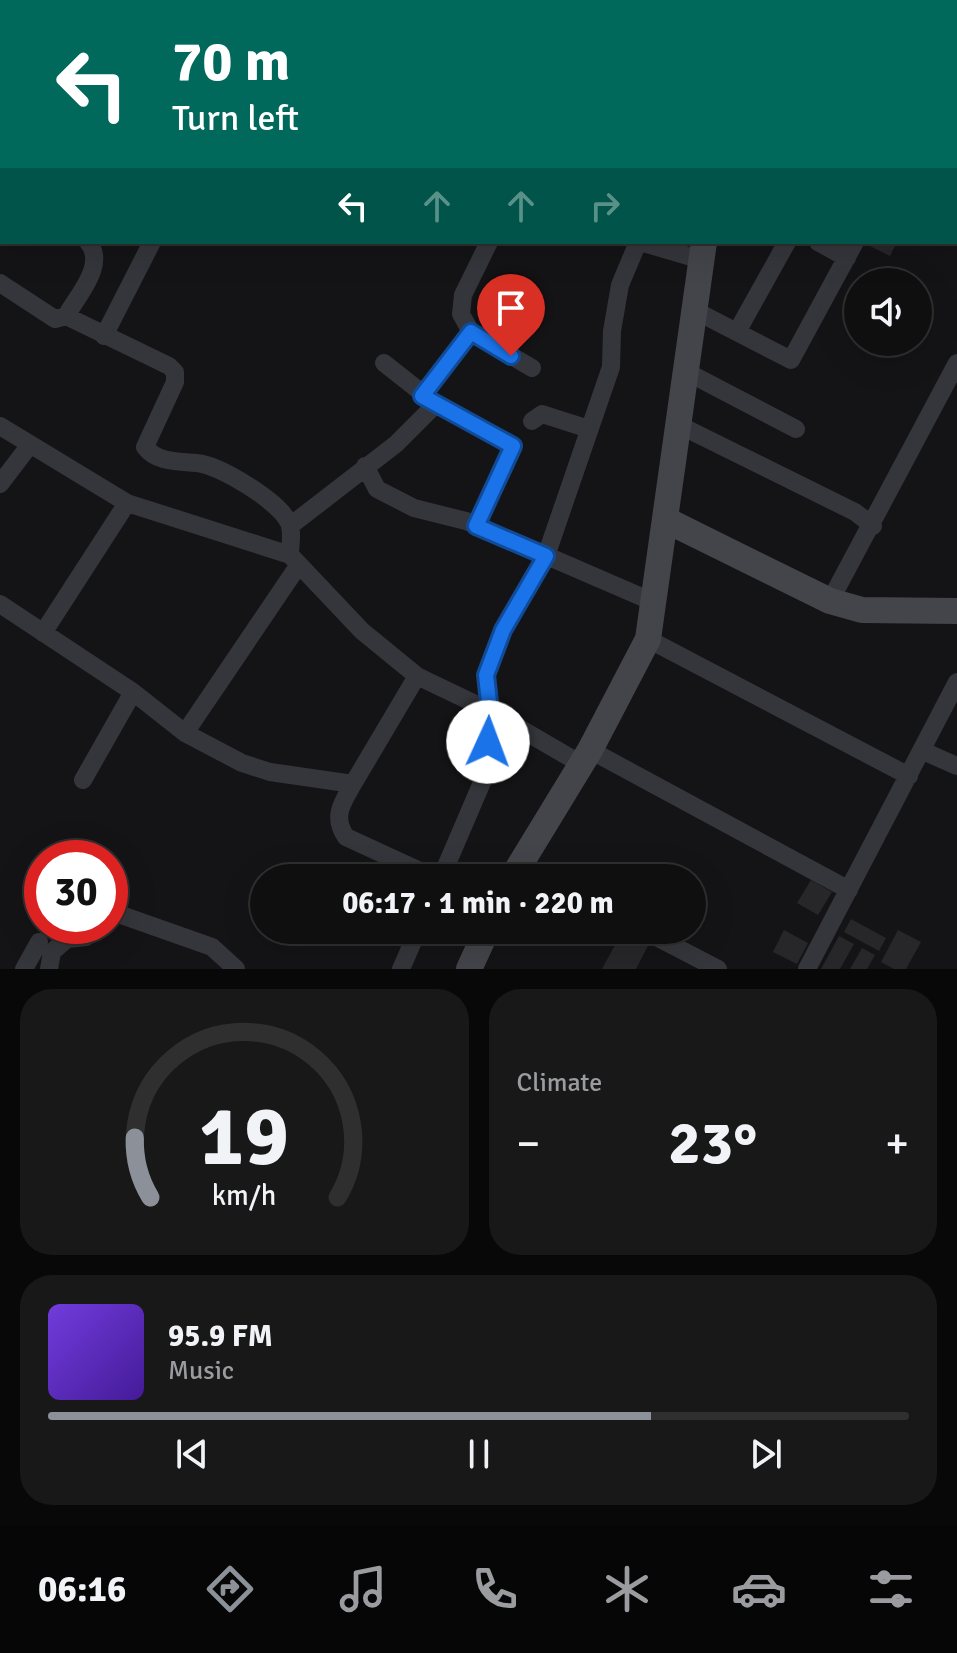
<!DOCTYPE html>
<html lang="en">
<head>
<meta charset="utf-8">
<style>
  :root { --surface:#0f0f10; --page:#181819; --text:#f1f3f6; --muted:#9b9c9f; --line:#2f2f30; --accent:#8c9099 }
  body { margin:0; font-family:Signika,sans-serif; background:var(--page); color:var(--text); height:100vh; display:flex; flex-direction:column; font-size:30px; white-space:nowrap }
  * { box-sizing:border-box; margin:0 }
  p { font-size:26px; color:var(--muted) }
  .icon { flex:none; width:44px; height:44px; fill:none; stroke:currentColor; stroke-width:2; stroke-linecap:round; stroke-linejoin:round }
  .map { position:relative; height:969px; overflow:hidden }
  .side { display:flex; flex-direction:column; gap:20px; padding:20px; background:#080809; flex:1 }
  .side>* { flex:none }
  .guide { position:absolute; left:0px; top:0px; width:958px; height:244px; box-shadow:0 8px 32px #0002,0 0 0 2px var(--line); background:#00695c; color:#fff; overflow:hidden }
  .fabs { position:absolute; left:844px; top:268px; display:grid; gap:16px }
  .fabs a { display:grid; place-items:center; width:88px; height:88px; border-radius:50%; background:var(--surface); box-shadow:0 8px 32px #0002,0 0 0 2px var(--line); font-size:40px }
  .speed { position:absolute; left:24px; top:840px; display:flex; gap:16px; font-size:40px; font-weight:700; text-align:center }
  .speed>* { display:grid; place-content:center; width:104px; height:104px; border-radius:50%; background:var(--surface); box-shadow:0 8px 32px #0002,0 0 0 2px var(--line); line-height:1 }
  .speed .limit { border:12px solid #d22; background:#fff; color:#111 }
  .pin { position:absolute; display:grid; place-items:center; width:68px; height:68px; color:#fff; margin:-82px -34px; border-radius:50% 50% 50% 0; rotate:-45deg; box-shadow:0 0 8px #0007 }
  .pin .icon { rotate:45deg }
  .me { position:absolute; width:88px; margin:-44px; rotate:2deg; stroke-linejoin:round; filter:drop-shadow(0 0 6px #0008) }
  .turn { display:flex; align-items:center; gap:28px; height:168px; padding:0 40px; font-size:36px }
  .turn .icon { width:104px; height:104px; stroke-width:2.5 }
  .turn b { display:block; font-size:56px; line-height:68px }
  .lanes { display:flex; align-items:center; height:76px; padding:0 40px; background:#0003; justify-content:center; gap:40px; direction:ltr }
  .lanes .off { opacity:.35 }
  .big { font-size:60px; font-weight:700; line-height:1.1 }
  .side .tile { flex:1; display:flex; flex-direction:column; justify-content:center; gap:12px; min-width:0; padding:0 28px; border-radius:32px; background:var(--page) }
  .side .dial { align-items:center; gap:0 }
  .dial svg { height:208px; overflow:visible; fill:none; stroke:var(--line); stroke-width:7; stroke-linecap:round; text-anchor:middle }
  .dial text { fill:var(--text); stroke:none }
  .song { display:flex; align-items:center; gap:24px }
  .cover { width:96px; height:96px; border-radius:12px; background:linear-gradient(135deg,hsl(260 70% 55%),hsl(260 70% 35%)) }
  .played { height:8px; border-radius:4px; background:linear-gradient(90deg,var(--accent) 70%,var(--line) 70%) }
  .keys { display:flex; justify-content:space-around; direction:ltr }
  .heat { display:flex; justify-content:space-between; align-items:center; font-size:44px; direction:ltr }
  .side .tiles { flex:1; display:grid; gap:20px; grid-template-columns:1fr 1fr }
  .tile:last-child { grid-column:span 2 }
  .trip { position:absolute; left:250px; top:864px; width:456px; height:80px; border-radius:40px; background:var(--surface); box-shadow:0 8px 32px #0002,0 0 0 2px var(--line); font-weight:700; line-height:80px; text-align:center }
  .tab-bar { display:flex; height:128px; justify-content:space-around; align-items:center; background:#060606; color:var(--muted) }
  .tab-bar .icon { width:56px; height:56px }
  .tab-bar .active { color:var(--accent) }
  .tab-bar b { font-size:36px; color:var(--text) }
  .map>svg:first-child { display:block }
  .building { fill:#27272a }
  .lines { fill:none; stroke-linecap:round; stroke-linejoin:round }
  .lane { stroke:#35363b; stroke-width:9 }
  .street { stroke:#35363b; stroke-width:18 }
  .secondary { stroke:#44454a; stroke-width:26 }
  .route-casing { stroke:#114b97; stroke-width:20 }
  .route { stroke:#1a73e8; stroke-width:14 }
</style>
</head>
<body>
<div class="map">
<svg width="957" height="969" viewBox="0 0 957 969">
  <rect width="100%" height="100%" fill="#141416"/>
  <path class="building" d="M862,242H897L890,256Z
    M811,880L832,892L818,915L797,903Z
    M851,919L886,938L879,951L844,932Z
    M623,930L649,944L636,969H602Z
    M784,930L808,943L797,964L773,952Z
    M898,930L921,942L906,969H894L881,962Z
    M839,936L854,944L840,969H821Z
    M862,948L875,955L867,969H850Z"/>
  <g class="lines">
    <path class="lane" d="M302,0L303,2
      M266,2L268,0"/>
    <path class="street" d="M5,0L8,2
      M527,0L528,2
      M880,0L884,2
      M956,32L957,30
      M0,99L2,100
      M0,180L2,181
      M640,242L702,260
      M818,242L847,258
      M0,283L55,319L66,316L169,366L175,372V382L145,447C157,463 179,461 197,463C220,465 280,502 289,523C293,532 290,545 290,555
      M694,310L791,360L855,242
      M66,316C78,295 107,264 88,242
      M738,330L787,242
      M471,332L461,314L463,295L489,242
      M104,336L152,242
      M685,371L796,429
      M422,396L471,332L532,368
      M436,404L513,446L476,526
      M532,421L542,414L589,429
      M679,425L855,512L873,526
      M0,426L127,503L290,555L362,631L417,676L490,711L581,764
      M365,466L377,489L414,508L466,521L651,601
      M0,484L29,446
      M290,526L396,444L436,404L384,363
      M830,601L957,363
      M0,604L133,692L185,733L242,763L270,772L353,784L417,676
      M43,633L127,503
      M648,639L909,776
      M185,733L298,566
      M590,750L849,890
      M923,751L957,766
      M83,780L133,692
      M353,784C342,803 332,817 346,837L435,878
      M519,865L543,878
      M441,878L486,773L490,711L486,675L503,630L546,556L611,367L612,331L620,285L638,242
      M110,911L212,947L236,969
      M643,930L718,969
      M24,969L39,942
      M49,969L52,952L67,939L86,937L96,926
      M401,969L418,930
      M807,969L957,682"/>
    <path class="secondary" d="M815,2L817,0
      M666,520L830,601L862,610L957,611
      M512,878L590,750L648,639L704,242
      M469,969L487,930"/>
  </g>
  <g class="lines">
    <g class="route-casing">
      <path id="route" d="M488,742L490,711L486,675L503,630L546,556L476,526L513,446L422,396L471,332L511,356"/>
    </g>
    <use href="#route" class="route"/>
  </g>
</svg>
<div class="fabs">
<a><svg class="icon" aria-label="sound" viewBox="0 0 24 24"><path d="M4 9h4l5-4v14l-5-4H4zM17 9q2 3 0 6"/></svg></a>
</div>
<div class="speed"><div class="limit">30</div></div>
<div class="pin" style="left:511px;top:356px;background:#d93025"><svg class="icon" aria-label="arrive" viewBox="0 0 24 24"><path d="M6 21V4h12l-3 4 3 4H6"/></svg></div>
<svg class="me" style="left:488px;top:742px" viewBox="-20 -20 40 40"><circle r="19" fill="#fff"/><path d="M0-13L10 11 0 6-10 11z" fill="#1a73e8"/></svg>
<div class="trip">06:17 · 1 min · 220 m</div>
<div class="guide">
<div class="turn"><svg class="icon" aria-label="left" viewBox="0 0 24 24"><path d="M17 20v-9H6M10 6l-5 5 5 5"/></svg><div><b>70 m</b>Turn left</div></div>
<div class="lanes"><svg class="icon" aria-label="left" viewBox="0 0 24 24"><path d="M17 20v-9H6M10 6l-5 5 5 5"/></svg><svg class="icon off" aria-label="ahead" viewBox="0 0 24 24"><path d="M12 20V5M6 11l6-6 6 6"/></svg><svg class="icon off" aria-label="ahead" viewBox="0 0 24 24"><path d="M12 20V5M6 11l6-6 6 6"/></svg><svg class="icon off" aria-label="right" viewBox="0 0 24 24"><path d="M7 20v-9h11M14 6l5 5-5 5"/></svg></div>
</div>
</div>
<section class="side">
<div class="tiles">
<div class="tile dial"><svg viewBox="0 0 100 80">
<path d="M14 69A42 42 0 1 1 86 69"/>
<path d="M14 69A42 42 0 0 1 8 46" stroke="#8c9099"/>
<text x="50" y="56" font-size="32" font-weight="700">19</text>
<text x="50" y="72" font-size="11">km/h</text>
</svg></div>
<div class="tile"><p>Climate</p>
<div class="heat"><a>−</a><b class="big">23°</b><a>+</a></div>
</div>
<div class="tile">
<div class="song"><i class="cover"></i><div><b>95.9 FM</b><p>Music</p></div></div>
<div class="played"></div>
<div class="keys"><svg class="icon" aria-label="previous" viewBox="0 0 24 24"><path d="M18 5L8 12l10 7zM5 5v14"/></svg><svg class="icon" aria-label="pause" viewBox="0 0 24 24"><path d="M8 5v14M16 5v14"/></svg><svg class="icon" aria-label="next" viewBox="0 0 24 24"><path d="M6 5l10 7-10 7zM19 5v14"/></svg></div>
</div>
</div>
</section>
<nav class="tab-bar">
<b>06:16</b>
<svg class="icon active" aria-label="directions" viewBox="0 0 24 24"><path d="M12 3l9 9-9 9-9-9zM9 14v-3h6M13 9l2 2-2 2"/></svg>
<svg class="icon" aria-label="music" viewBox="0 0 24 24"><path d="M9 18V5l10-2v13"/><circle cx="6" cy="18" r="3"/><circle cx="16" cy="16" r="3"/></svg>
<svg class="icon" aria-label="phone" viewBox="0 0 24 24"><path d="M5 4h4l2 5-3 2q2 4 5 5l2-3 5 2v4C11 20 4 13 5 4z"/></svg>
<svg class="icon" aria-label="climate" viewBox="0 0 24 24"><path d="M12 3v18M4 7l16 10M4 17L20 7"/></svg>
<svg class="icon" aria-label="car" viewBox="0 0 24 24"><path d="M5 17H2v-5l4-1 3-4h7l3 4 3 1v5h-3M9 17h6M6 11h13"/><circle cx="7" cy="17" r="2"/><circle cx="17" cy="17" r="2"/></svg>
<svg class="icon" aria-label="filters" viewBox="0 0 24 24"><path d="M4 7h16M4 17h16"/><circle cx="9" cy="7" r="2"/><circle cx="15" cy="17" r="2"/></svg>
</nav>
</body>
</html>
